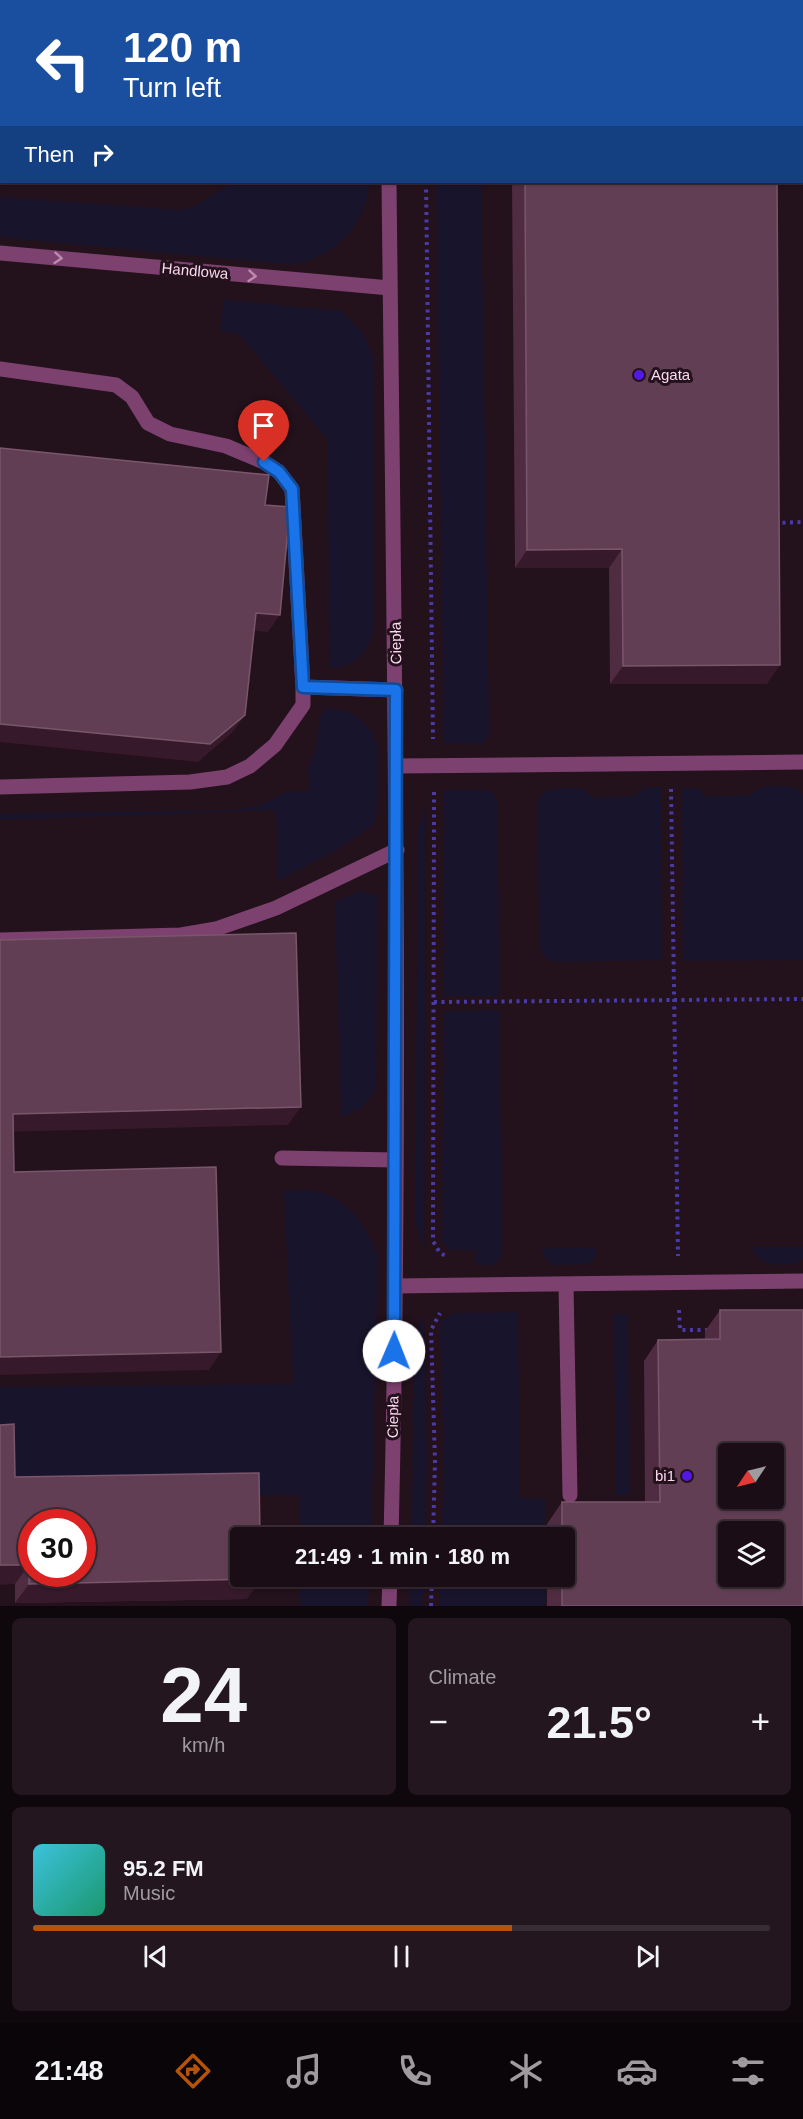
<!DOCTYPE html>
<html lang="en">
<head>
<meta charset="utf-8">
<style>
  :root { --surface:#1a0d15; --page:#23161e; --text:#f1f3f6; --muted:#9f9ca0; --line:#382d34; --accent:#b45309 }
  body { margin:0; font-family:Helvetica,sans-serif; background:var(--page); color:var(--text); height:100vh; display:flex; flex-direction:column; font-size:22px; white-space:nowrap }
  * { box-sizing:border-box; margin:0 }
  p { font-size:20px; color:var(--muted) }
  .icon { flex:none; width:33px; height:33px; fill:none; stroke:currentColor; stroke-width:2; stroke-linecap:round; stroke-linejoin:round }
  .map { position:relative; height:1606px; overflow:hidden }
  .side { display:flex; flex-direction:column; gap:12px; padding:12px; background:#0e070c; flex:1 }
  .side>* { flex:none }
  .hud { position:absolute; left:0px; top:0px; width:804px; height:183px; box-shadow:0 2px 4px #0004,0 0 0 2px var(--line); background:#1a4fa0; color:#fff; overflow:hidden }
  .needle { width:39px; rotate:235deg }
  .buttons { position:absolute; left:718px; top:1443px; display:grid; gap:12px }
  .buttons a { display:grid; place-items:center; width:66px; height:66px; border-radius:6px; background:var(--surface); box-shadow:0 2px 4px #0004,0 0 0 2px var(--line); font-size:30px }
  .speed { position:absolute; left:18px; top:1509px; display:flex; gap:12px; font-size:30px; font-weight:700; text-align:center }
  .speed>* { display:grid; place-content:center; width:78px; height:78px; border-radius:50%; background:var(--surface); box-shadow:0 2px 4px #0004,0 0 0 2px var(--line); line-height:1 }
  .speed .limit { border:9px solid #d22; background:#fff; color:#111 }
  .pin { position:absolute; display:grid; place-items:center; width:51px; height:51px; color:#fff; margin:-62px -26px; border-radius:50% 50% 50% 0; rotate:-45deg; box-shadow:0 0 6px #0007 }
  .pin .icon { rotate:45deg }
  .me { position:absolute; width:66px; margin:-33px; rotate:1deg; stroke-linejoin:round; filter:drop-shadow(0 0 4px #0008) }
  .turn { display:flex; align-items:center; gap:21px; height:126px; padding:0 24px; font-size:27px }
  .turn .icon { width:78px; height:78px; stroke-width:2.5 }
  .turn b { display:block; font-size:42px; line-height:51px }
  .then { display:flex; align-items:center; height:57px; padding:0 24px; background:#0003; gap:12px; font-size:22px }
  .big { font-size:45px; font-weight:700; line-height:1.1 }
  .side .widget { flex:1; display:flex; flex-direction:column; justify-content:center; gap:9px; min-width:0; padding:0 21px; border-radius:9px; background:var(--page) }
  .side .dial { align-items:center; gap:0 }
  .dial b { font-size:78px; line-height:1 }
  .song { display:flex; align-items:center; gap:18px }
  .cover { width:72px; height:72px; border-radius:9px; background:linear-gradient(135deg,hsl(190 70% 55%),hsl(160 70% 35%)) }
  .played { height:6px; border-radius:3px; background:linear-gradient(90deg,var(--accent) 65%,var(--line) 65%) }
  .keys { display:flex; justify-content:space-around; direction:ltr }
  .heat { display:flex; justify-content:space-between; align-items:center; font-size:33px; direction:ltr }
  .side .tiles { flex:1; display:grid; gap:12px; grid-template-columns:1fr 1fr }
  .widget:last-child { grid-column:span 2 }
  .trip { position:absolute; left:230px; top:1527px; width:345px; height:60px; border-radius:6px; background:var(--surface); box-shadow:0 2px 4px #0004,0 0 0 2px var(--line); font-weight:700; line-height:60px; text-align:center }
  .menu { display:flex; height:96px; justify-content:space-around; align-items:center; background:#0a0508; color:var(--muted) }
  .menu .icon { width:42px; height:42px }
  .menu .on { color:var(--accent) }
  .menu b { font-size:27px; color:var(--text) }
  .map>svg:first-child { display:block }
  .green { fill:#18142c }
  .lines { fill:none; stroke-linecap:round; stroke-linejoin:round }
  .path { stroke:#4a3baa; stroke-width:4; stroke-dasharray:3 4.5; stroke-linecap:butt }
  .minor { stroke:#7d416f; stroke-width:15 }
  .wall { fill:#4f2c41 }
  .shaded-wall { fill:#36192a }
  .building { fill:#613e54; stroke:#7a566c; stroke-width:1.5; fill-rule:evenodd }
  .oneway { stroke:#bc8cb0 }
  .route-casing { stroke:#114b97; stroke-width:15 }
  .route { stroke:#1a73e8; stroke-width:10 }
  .poi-dot { fill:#5318e6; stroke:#23111c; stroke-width:2 }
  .labels { text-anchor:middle; stroke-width:6; stroke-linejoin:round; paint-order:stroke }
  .street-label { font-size:15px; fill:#fbd7f0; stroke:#23111c }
  .poi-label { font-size:15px; fill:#fbd7f0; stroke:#23111c; text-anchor:start }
</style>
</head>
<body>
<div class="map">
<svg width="803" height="1606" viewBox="0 0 803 1606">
  <rect width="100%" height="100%" fill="#23111c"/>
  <path class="green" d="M235,182H369C367,221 338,254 300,263C291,265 280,263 271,263L0,237V197L180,210L193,207Z
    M436,182H481L489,734L483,744L444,743Z
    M224,300L341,311L363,333L373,357V632C366,654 354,668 329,668L328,440L239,334L220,331Z
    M324,709C347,706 368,720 376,742C381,756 376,805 376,823L335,851L278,881L276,810L0,820V814L234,810L260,806L286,792L309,791L308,768L316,748L320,717Z
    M661,787V960L558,962C546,961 541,955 539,943L538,801C546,784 566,789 582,788L594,798L634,796L645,788Z
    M762,787C774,787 795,783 803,794V960L683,961L682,788H697L707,797L750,795Z
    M452,790H490L498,801L499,996H444L443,791Z
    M426,803L424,1250L415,1222L418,831Z
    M360,891L377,895L376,1089L361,1109L341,1118L335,902Z
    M499,1010L502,1253L498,1262L492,1265H476L475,1250H450L442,1241L444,1011Z
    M284,1191C294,1191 307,1189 318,1192C350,1199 365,1227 378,1255L371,1537H300V1495L5,1497L0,1438V1387L293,1384Z
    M752,1247H803V1259C788,1269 757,1267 752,1247Z
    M542,1248H597L594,1259L588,1264L553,1265L544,1257Z
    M518,1312L520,1498L546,1499V1537H442L444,1461L440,1322L454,1313Z
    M424,1314L427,1461L425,1537H412L414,1340Z
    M614,1314H628L629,1495H616Z
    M300,1577H369L368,1606H300Z
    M410,1577H424L422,1606H409Z
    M441,1577H546V1606H439Z"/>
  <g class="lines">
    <path class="path" d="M802,147H803
      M426,182L433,739
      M775,523L803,522
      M671,789L678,1256
      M434,792L433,1241L440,1253L448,1257
      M434,1002L803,999
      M679,1310L680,1330H709
      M433,1538L435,1461L431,1330L440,1313
      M431,1606L432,1576"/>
    <path class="minor" d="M383,0V2
      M396,2L397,0
      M389,182C394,634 402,1085 391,1538
      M0,253L390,288
      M0,369L116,385L132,397L148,423L170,434L226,446L264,462L279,472L292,489L303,687V705L275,745L250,766L227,777L190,782L0,787
      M303,687L396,690
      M396,766L803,762
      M0,940L181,935L216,929L276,908L397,850
      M282,1158L396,1160
      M566,1285L570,1495
      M395,1286L803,1281
      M389,1606L390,1576"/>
  </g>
  <path class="wall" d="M512,0H771V2H512Z
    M512,182H777L767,684H610L609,568H515Z
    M720,1310L803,1606H547V1576H564V1538H547V1524L562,1502H645L644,1361L658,1340H705V1331Z
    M15,1477L247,1599L15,1603Z"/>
  <path class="shaded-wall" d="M0,110H2V133H0Z
    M622,549L609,568H515L527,550Z
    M256,613L280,615L268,632L244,630Z
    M780,665L767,684H610L623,666Z
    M245,715L233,732L198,762L0,742V724Z
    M301,1107L288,1125L0,1132L13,1114Z
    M221,1352L209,1370L0,1375V1357Z
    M0,1565H29L15,1584L0,1585Z
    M261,1579L247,1599L15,1603L29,1584Z"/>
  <path class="building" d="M0,0H236V2H2V110H0Z
    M525,0H771V2H525Z
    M525,182H777L780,665L623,666L622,549L527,550Z
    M0,448L269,475L265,505L290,507L280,615L256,613L245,715L210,744L0,724Z
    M296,933L301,1107L13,1114L14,1172L216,1167L221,1352L0,1357V940Z
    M720,1310H803V1606H562V1576H564V1538H562V1502H660L658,1340L720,1339ZM729,1454H774V1498H729ZM729,1532H774V1576H729Z
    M14,1424L15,1477L259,1473L260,1538H240V1576H261V1579L29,1584V1565H0V1425ZM32,1522H82V1574H32Z"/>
  <defs><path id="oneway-chevron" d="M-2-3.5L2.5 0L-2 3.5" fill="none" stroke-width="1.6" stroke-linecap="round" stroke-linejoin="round" transform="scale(1.5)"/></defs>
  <g class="oneway">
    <use href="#oneway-chevron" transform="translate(58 258) rotate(5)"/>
    <use href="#oneway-chevron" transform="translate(252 276) rotate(5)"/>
  </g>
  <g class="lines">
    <g class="route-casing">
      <path id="route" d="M264,462L279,472L292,489L303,687L396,690L394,1351"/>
    </g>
    <use href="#route" class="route"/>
  </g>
  <g class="poi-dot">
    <circle cx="639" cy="375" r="6"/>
    <circle cx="687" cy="1476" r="6"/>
  </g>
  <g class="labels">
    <g class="street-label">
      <text transform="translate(195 271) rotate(5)" y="5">Handlowa</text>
      <text transform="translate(396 643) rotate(-91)" y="5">Ciepła</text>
      <text transform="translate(393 1417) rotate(-89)" y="5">Ciepła</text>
    </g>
    <g class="poi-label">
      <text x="651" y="380">Agata</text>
      <text x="675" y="1481" text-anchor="end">bi1</text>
    </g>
  </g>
</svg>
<div class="buttons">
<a><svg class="needle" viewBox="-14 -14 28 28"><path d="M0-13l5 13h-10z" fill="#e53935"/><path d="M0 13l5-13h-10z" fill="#9f9ca0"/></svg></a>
<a><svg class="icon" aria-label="layers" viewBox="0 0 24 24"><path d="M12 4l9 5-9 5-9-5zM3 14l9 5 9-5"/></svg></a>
</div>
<div class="speed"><div class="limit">30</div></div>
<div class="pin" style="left:264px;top:462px;background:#d93025"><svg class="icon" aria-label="arrive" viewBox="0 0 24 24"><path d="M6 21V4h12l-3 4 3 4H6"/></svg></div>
<svg class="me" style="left:394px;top:1351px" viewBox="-20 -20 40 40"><circle r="19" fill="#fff"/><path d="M0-13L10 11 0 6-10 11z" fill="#1a73e8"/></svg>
<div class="trip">21:49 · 1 min · 180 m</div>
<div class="hud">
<div class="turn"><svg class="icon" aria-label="left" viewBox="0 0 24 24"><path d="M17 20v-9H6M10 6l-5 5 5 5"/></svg><div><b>120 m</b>Turn left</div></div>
<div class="then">Then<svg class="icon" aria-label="right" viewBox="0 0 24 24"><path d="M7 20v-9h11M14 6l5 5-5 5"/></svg></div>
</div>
</div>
<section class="side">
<div class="tiles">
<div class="widget dial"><b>24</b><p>km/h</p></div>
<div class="widget"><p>Climate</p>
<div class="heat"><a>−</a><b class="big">21.5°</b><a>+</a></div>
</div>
<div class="widget">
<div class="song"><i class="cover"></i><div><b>95.2 FM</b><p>Music</p></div></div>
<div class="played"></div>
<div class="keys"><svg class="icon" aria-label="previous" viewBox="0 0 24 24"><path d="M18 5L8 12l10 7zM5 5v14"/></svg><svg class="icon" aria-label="pause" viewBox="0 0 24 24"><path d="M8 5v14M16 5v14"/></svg><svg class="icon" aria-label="next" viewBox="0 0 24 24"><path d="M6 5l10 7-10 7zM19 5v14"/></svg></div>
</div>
</div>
</section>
<nav class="menu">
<b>21:48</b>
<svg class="icon on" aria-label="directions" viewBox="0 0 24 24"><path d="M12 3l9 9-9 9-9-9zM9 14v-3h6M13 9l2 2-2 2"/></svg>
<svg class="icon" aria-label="music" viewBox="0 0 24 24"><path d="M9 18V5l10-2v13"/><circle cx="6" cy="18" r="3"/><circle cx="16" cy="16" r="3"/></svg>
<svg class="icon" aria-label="phone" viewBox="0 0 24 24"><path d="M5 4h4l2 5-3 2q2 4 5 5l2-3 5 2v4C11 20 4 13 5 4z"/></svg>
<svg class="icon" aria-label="climate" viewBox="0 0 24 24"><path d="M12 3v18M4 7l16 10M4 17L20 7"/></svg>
<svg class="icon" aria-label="car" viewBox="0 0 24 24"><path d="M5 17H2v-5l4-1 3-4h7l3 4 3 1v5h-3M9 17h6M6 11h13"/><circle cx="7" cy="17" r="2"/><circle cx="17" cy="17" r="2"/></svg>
<svg class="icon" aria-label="filters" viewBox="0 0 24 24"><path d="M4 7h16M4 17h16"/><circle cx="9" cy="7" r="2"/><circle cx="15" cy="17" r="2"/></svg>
</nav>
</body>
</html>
